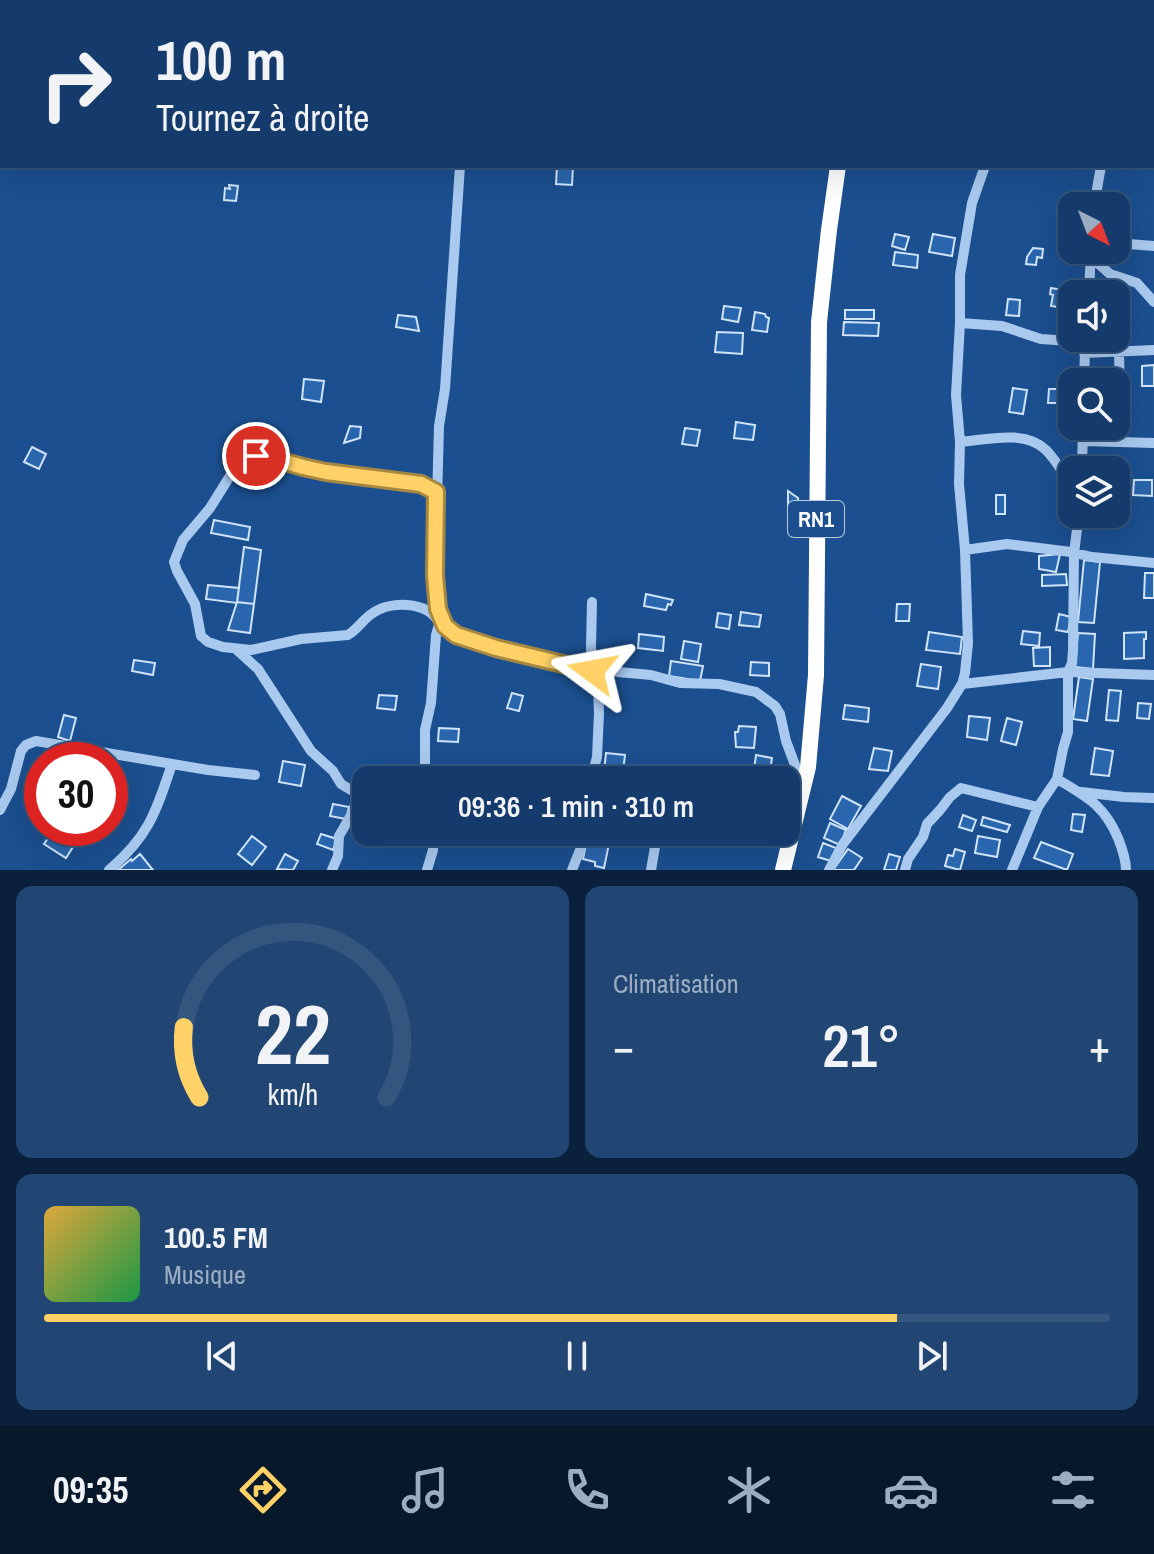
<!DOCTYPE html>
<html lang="fr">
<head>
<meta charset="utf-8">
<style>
  :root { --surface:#143b6b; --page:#214673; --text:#f1f3f6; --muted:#9dadc1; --line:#33557e; --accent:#ffd166 }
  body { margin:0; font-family:"Archivo Narrow",sans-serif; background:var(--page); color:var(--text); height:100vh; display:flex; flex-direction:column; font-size:30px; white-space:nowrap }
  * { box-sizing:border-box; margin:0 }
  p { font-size:26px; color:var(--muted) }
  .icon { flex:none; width:44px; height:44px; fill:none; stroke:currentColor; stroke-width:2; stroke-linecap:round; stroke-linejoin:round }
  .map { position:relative; height:870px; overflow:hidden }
  .drawer { display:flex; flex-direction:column; gap:16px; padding:16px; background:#0b203b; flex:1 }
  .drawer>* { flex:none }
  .hud { position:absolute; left:0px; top:0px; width:1154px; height:168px; box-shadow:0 8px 32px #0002,0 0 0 2px var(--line); background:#143b6b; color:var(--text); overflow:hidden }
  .needle { width:52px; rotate:138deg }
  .controls { position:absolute; left:1058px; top:192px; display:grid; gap:16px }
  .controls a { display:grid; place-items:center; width:72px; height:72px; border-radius:16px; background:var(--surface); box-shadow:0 8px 32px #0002,0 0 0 2px var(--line); font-size:40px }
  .speed { position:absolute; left:24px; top:742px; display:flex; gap:16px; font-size:40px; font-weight:700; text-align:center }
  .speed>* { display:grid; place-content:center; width:104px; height:104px; border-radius:50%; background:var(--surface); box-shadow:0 8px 32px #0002,0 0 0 2px var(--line); line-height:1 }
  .speed .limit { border:12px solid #d22; background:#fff; color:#111 }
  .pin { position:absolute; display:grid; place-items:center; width:68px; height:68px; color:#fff; margin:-34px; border:4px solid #fff; border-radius:50%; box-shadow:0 2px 8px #0007 }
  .me { position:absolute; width:88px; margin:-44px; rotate:283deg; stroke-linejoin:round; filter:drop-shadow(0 0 6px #0008) }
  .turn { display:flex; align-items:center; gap:28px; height:168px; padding:0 24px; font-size:36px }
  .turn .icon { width:104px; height:104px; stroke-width:2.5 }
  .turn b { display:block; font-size:56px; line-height:68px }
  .big { font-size:60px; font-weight:600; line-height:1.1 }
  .drawer .widget { flex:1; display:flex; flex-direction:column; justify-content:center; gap:12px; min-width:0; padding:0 28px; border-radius:16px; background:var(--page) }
  .drawer .dial { align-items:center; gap:0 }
  .dial svg { height:208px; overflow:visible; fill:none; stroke:var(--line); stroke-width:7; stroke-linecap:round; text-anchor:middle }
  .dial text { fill:var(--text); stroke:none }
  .song { display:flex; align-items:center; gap:24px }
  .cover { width:96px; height:96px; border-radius:12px; background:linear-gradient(135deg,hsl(40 70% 55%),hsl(140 70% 35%)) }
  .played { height:8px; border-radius:4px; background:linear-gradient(90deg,var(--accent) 80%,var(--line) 80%) }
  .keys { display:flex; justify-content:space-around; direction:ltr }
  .heat { display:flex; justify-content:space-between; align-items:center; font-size:44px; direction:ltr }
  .drawer .tiles { flex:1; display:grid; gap:16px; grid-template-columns:1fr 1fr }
  .widget:last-child { grid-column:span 2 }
  .trip { position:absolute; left:352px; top:766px; width:448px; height:80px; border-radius:16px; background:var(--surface); box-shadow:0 8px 32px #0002,0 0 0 2px var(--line); font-weight:600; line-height:80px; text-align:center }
  .menu { display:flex; height:128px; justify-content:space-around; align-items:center; background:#08182b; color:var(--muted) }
  .menu .icon { width:56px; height:56px }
  .menu .selected { color:var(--accent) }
  .menu b { font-size:36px; color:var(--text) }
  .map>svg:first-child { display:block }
  .building { fill:#2a66ad; stroke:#cfe3fa; stroke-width:2 }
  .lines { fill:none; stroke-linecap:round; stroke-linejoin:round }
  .minor { stroke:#a9c9ee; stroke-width:10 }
  .highway { stroke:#fff; stroke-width:16 }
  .route-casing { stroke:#a68842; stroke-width:20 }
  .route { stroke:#ffd166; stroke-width:14 }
  .labels { text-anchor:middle; stroke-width:8; stroke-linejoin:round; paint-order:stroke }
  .shield { fill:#1b4f8f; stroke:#bbcadd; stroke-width:2 }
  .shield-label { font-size:22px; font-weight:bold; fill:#fff }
</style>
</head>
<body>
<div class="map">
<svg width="1154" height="870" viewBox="0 0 1154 870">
  <rect width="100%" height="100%" fill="#1b4f8f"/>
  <path class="building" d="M557,166H573L572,185L556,184Z
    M229,185L238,186L236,201L224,200L225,188L230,189Z
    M895,234L909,237L905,250L892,246Z
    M933,234L955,238L952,256L929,252Z
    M1033,248L1043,249L1042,258L1037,257L1036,265L1026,264L1027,257Z
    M895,252L918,255L917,268L893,265Z
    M1051,288L1086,294H1072V309L1051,306L1053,295L1050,294Z
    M1008,299L1020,300L1019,316L1006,315Z
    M724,306L741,308L738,322L722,319Z
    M845,310H874V319H845Z
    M755,312L765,314L766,317L769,318L767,332L752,330Z
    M398,315L416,317L419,331L396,327Z
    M844,322L879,323L878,336L843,335Z
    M717,332L743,333L742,354L715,352Z
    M1154,365V386H1142V366Z
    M304,379L324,381L321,402L302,399Z
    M1013,388L1027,390L1023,414L1009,412Z
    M1049,389H1062V403H1048Z
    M736,422L755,425L753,440L734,438Z
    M350,426L361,427L360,438L344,443Z
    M685,428L700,430L697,446L682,444Z
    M32,447L46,454L39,469L24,462Z
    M1134,480H1152V496L1133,495Z
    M788,491L798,498V521L788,520Z
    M996,495H1005V514H996Z
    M1057,499H1072V512H1057Z
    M214,520L250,527L248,540L211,533Z
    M244,547L261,550L254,604L237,602Z
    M1060,554L1056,572L1039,569V556Z
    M1084,560L1100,562L1094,623L1078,622Z
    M1145,573H1154V598H1144Z
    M1066,574L1067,585L1042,586V575Z
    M208,585L239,588L237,603L206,599Z
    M646,594L673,600L671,605L668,604L666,610L644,606Z
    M237,602L254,604L250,633L228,630Z
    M897,604H910L909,621H896Z
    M741,612L761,615L759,627L739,625Z
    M718,613L731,615L729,629L716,627Z
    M1059,614L1071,617L1068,632L1056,630Z
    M1023,631L1040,633L1039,646L1021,644Z
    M929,632L962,637L960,654L926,650Z
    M1146,632V639H1144V658L1124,659V633Z
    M1078,633L1095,634L1093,669L1075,667Z
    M639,634L664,637L663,651L638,648Z
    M684,641L701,644L698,662L681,659Z
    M1050,647V666H1034L1033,648Z
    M134,660L155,663L153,675L132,671Z
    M671,661L703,666L700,681L669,676Z
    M751,662L769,663V676L750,675Z
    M921,664L941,667L938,689L917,686Z
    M1079,677L1093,679L1087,721L1073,719Z
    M1109,690L1121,691L1118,721L1106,720Z
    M512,693L523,696L519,711L507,708Z
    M379,695L397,696L395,710L377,708Z
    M1138,703L1151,704L1149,719L1137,718Z
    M845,705L869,708L868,722L843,719Z
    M64,715L76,718L70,741L58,737Z
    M969,716L990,718L987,740L967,737Z
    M1007,718L1022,722L1016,745L1001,741Z
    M739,726L756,727L754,748L736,747L735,732H738Z
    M439,728L459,729L458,742L438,741Z
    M874,748L892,751L888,771L869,769Z
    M1095,748L1113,751L1109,776L1091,774Z
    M606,753L625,755L622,780H603Z
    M756,755L772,758L770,772H773V775H767V772L754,770Z
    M283,761L305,765L301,786L279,782Z
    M842,796L861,806L848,829L830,819Z
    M333,804L349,807L346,819L330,816Z
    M1073,814L1085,815L1082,832L1071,830Z
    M963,815L976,820L972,831L959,827Z
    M983,817L1010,825L1007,832L981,825Z
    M830,823L846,830L840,845L824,838Z
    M54,829L76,842L66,858L44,844Z
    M321,834L337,839L333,850L317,844Z
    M252,836L266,847L252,865L238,854Z
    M978,836L1000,840L997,857L975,853Z
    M600,837L610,839L604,868L595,866V862L583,859L586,844L598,846Z
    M1041,842L1073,854L1067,870L1034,858Z
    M823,843L836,848L831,861L818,857Z
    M848,849L862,858L854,870H833Z
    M955,849L965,852L960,870L945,866L948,855L953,856Z
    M140,854L153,870H118L131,859L132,861Z
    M285,854L298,861L293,870L277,869Z
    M889,854L900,857L896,870H884Z"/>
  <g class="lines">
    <path class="minor" d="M34,2V0
      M1140,2L1141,0
      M460,166L445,389L439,426L435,576L438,609L441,618L450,631L456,635L496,648L532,655L574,668L651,675L680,683L719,684L756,692L775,706L780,714L786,741L803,786
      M1094,206L1101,166
      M1116,243L1154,246
      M1092,258L1110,274L1137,283L1154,302
      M1089,294L1091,250
      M960,323L1002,326L1041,339L1085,342
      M1084,353L1154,350
      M1084,382L1085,348
      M1116,407L1120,398L1119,351
      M1083,441L1154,443
      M1093,441L1102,426
      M960,442C986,440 1025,429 1046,450C1056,460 1063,474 1072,485
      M1082,470L1083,426
      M436,492C410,477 375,480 346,475C316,470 290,463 261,455C251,456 243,460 235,468L210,508L183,540L174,562L177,571L195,604L201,636L208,642L223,647L251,650L301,639L348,635C358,629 363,619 373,613C390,601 426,601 438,621
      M965,550L1007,544L1071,552L1092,557L1154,563
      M237,650L258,669L311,751L333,771L341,784L356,793L354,810L339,836L338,856L332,870
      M962,684L1068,672L1154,675
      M1057,779C1087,797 1104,805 1118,838C1122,848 1126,859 1126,870
      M425,780V730L431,703L436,635L441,618
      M591,780L597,757L599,713L598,688L592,671L591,647L592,602
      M1081,792L1124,797L1154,798
      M0,810L11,789L21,751L26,745L36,741L208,770L255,775
      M109,870C149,836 156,812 172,764
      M427,870L433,850V832
      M572,870L580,850L584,832
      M651,870L656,841L654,832
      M829,870L843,844L947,708L962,684L965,673L968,643L965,550L959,484L960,442L956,395L960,323V275L972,203L985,166
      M905,870L908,859L923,837L927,824L940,810L950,797L961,788L1038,807
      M1012,870L1038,807L1057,779L1063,749L1068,732V672L1072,663L1073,650L1074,553L1079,514"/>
    <path class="highway" d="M890,2L891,0
      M783,870L808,767L816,675L819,322L829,230L838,166"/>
  </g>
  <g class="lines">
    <g class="route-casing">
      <path id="route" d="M256,456L261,455L303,467L326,472L421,484L436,492L435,576L438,609L445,626L456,635L496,648L592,671"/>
    </g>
    <use href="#route" class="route"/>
  </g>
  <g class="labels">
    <rect class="shield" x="788" y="501" width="56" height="36" rx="6"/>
    <g class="shield-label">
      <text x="816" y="527">RN1</text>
    </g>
  </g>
</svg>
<div class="controls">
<a><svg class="needle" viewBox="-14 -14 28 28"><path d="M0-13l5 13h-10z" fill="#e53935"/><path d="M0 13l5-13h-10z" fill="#9dadc1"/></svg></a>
<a><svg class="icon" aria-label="sound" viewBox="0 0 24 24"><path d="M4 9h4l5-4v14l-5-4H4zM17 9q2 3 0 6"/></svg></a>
<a><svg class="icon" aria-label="search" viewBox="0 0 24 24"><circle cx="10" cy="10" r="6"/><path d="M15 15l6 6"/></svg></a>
<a><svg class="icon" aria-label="layers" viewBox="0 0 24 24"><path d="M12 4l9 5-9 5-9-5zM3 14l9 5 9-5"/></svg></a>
</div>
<div class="speed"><div class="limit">30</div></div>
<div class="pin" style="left:256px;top:456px;background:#d93025"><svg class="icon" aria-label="arrive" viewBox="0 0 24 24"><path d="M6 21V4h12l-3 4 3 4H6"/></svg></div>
<svg class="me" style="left:592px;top:671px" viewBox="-20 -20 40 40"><path d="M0-17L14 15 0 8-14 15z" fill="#ffd166" stroke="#fff" stroke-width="4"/></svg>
<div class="trip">09:36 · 1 min · 310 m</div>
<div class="hud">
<div class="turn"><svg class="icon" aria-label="right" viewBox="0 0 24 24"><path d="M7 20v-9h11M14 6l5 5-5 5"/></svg><div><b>100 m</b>Tournez à droite</div></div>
</div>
</div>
<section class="drawer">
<div class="tiles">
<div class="widget dial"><svg viewBox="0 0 100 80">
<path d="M14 69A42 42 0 1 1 86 69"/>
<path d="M14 69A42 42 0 0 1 8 42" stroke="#ffd166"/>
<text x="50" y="56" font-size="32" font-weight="700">22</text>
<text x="50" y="72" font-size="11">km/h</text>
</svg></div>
<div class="widget"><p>Climatisation</p>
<div class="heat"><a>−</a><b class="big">21°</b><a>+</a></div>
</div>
<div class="widget">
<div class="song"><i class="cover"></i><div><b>100.5 FM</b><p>Musique</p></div></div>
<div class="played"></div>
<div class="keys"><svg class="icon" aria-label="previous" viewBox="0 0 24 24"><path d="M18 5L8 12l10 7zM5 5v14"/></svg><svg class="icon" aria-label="pause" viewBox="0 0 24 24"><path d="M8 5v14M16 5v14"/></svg><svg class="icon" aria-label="next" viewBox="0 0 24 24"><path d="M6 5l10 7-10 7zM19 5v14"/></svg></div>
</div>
</div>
</section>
<nav class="menu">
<b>09:35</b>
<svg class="icon selected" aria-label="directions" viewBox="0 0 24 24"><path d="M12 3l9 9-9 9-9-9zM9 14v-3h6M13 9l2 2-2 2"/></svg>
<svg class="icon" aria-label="music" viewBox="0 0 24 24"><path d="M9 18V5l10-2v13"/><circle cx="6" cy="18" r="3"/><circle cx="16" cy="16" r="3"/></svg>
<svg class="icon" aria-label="phone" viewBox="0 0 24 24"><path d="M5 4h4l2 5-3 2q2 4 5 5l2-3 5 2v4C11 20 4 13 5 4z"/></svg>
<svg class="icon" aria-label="climate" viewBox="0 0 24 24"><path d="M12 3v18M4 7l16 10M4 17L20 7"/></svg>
<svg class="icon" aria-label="car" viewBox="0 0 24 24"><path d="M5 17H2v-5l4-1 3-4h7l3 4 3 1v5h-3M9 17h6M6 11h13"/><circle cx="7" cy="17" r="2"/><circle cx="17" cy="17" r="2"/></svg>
<svg class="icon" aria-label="filters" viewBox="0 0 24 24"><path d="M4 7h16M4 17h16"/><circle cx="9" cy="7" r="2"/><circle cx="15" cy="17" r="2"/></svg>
</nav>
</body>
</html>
